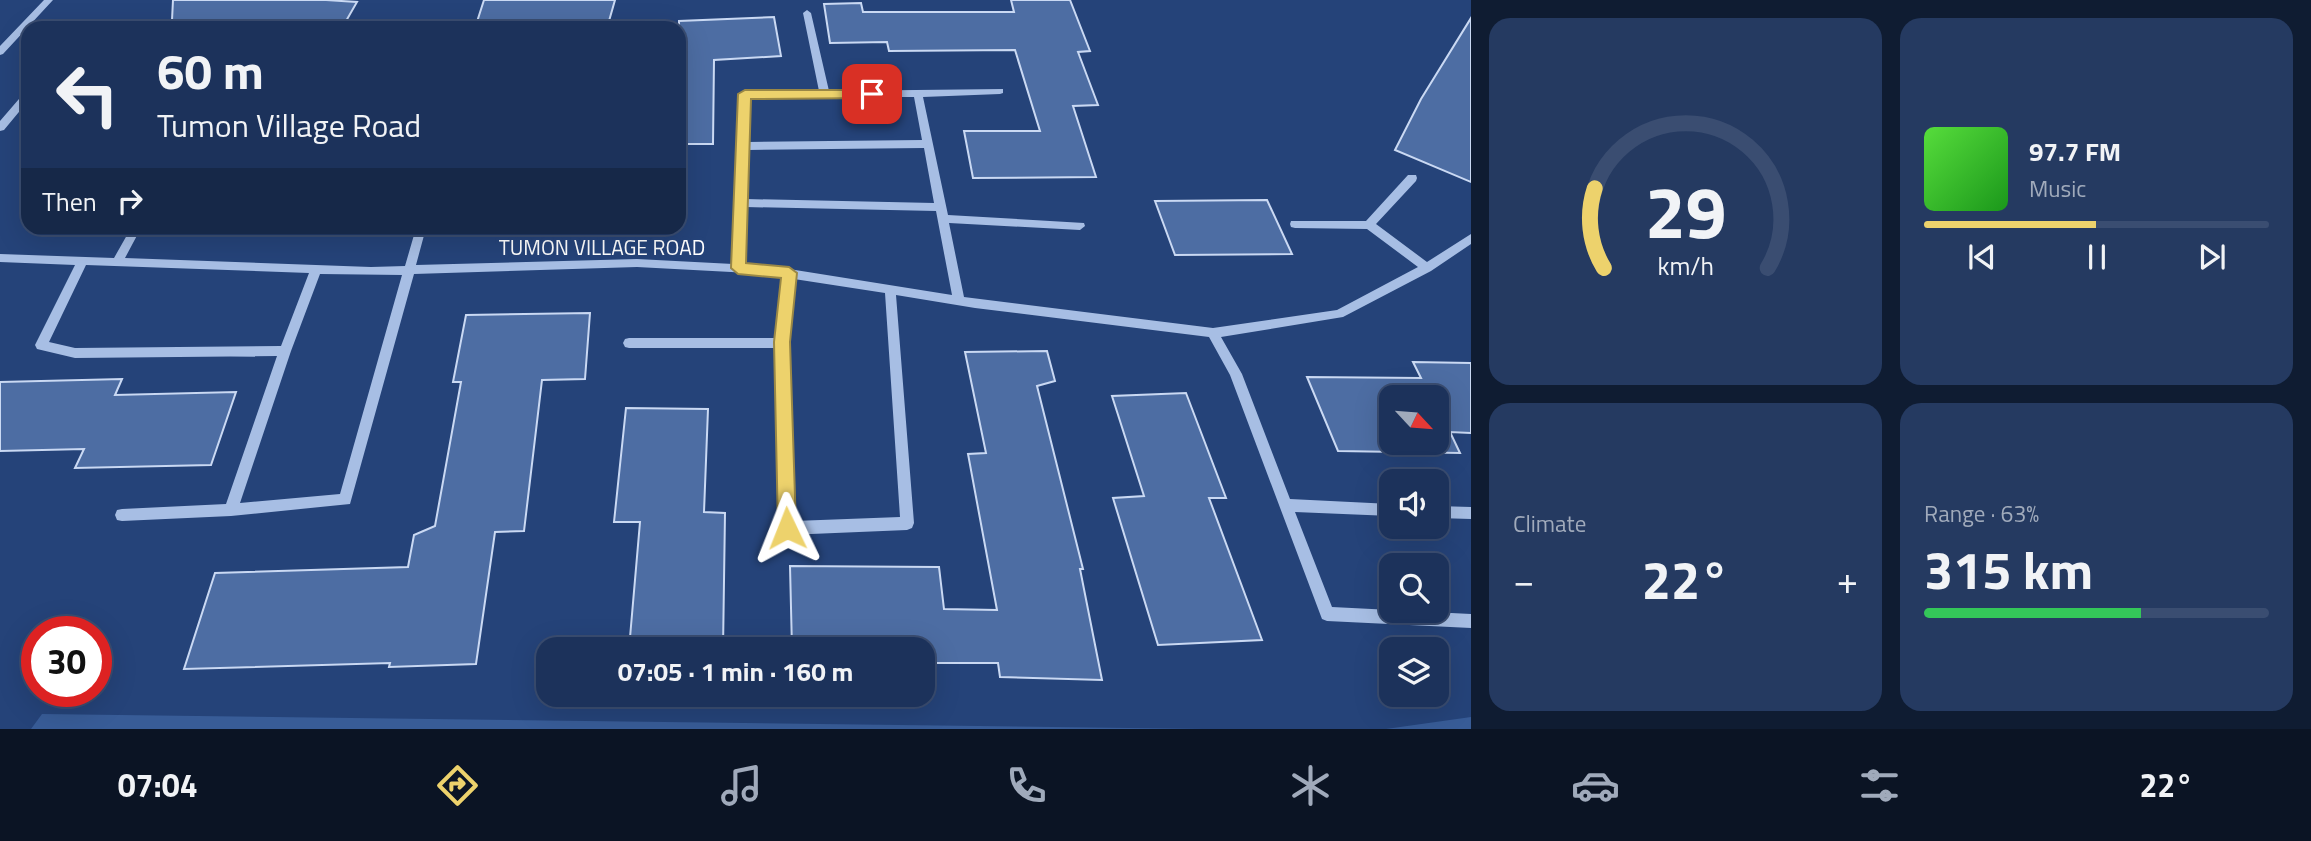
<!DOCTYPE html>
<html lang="en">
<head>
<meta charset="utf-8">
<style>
  :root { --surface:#1c325b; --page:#253a61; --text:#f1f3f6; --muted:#a0aabb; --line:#3a4d71; --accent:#edd26c }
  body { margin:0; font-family:"Titillium Web",sans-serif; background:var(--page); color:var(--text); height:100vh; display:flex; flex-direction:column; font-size:26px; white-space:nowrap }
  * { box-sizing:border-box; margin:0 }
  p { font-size:23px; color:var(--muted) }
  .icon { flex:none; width:38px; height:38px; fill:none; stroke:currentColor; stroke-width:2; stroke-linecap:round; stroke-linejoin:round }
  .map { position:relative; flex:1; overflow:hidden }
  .details { display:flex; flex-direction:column; gap:18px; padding:18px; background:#0f1c32; width:840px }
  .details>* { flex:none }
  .guide { position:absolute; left:21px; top:21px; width:665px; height:214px; border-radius:21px; box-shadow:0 7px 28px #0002,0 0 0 2px var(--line); background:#1c325b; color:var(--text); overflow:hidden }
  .needle { width:46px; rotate:116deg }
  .fabs { position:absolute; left:1379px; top:385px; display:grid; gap:14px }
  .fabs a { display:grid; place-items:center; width:70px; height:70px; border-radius:14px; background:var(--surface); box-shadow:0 7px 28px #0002,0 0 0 2px var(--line); font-size:35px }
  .speed { position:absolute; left:21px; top:616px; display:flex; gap:14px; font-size:35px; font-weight:700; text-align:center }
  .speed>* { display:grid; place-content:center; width:91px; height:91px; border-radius:50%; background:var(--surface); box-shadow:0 7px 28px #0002,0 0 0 2px var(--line); line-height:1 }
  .speed .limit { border:10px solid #d22; background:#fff; color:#111 }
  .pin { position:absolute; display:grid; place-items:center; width:60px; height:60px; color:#fff; margin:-30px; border-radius:14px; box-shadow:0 4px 10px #0006 }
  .me { position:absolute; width:77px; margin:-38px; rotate:358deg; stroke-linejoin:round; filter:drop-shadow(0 0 5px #0008) }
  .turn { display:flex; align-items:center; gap:24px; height:147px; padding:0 21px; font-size:32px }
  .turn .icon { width:91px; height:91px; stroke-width:2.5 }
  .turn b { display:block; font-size:49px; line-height:60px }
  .then { display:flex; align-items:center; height:66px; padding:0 21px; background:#0003; gap:14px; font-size:26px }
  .big { font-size:52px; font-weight:700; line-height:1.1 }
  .details .widget { flex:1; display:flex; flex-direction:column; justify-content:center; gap:10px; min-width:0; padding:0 24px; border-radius:21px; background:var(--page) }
  .details .dial { align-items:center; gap:0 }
  .dial svg { height:182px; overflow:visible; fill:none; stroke:var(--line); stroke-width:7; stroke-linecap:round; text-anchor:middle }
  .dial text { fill:var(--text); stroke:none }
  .song { display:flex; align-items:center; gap:21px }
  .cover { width:84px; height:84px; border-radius:10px; background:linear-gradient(135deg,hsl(110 70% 55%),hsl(120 70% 35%)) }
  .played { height:7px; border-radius:4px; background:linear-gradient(90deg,var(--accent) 50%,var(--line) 50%) }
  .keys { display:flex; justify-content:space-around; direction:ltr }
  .heat { display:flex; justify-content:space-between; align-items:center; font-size:38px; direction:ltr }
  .charge { height:10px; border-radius:5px; background:linear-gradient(90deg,#34c759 63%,var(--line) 0) }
  .details .tiles { flex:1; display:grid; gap:18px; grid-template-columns:repeat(2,1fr) }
  .trip { position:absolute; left:536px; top:637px; width:399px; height:70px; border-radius:21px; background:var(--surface); box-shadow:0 7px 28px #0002,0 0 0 2px var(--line); font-weight:700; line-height:70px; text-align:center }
  .tabs { display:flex; height:112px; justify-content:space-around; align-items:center; background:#0b1424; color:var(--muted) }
  .tabs .icon { width:49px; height:49px }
  .tabs .on { color:var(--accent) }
  .tabs b { font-size:32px; color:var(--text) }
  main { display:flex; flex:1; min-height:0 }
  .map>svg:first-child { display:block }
  .green { fill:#385c97 }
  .building { fill:#4d6da3; stroke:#cad9f3; stroke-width:2; fill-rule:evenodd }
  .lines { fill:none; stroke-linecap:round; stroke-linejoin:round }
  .minor { fill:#a7bee4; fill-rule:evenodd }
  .route { fill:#edd26c; stroke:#9a8846; stroke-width:2 }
  .labels { text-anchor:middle; stroke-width:7; stroke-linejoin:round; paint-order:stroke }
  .street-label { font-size:21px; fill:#fff; stroke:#254379 }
</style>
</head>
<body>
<main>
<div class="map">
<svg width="1471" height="729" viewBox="0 0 1471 729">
  <rect width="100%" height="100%" fill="#254379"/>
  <path class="green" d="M42,714L1205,729H31Z
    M1471,717V729H1386Z"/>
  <path class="building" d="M173,0H326L357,2L342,28H281L172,20Z
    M484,0H615L607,28H475Z
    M1011,0H1070L1090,51L1078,52L1098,105L1073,106L1096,177L973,178L964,131H1040L1015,50L889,51L887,42L830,43L824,4L861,3L863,12H1014Z
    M774,17L781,56L714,60L713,144H679V21Z
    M1471,18V182L1395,150L1421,99Z
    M1267,200L1292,254L1175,255L1155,201Z
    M590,313L585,379L542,380L524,531L495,532L476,664L389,667L390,663L184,669L215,573L408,567L414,535L435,526L461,382H453L466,315Z
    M1047,351L1055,381L1037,386L1083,569H1080L1102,680L1000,677L998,663H922V649H792L790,566L939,567L944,609L997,610L968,454L986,453L965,352Z
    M1413,362L1471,363V433L1450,432L1460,453L1338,451L1307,377L1421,378ZM1391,397H1437V443H1391Z
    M122,379L115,395L236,392L211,465L75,468L84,449L0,451V382Z
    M1186,393L1226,498H1209L1262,640L1158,645L1113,498L1144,496L1112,396Z
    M626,408L708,409L704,512L725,513L723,649H629L640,522H614Z"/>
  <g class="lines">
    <path class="minor" d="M44,0H53L3,54L0,55V46Z
      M807,10L811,13L829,91L1003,89V93L1000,94L923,97L948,215L1084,223L1085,226L1080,230L949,223L964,297L1213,328L1337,310L1418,267L1367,229L1295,228L1291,227L1290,224L1291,221H1366L1408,175H1416L1417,178L1416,181L1376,224L1427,262L1471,234V244L1431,271L1343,317L1221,337L1242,374L1290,499L1391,504V516L1295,512L1332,607L1471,614V628L1327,621L1322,619L1230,375L1209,337L975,308L896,295L914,523L912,528L907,530L787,535L782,533L780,528L776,348H629L625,347L623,343L625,339L629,338H777L783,277L768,274L637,267L414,274L350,504L231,516L122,521L117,520L115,515L117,510L122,509L226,504L277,356L75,358L37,349L35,345L75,265L0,262V254L114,258L131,228H141L125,258L371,267L405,266L416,228H426L416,265L637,259L733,264L740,94L745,91H819L803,13ZM750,97H914L922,140L748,142ZM924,148L934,203L746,199L748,150ZM746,207L936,211L952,295L789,269L744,264ZM86,265L309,273L281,346L75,348L49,342ZM320,274L402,275L340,494L240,503L291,351ZM794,279L885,293L900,517L794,521L788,343Z
      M28,91V101L4,130L0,131V121L25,92Z
      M1437,506L1471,507V519L1437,518Z"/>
  </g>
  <path class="route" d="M745,90H872L878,94L872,98L751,99L746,263L789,267L797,273L790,342L796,528L793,534L787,537L781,534L778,528L774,342L781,278L738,274L731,268L738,94Z"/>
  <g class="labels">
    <g class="street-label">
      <text x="602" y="255">TUMON VILLAGE ROAD</text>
    </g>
  </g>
</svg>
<div class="fabs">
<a><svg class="needle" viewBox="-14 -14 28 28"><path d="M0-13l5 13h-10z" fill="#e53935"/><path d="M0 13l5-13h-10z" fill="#a0aabb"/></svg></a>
<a><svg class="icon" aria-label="sound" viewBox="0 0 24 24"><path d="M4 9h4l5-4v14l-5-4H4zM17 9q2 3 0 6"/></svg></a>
<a><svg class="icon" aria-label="search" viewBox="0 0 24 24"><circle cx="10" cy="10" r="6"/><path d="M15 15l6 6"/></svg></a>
<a><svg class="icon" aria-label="layers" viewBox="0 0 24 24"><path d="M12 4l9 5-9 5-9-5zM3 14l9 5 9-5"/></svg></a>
</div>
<div class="speed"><div class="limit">30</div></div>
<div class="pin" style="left:872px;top:94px;background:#d93025"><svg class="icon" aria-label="arrive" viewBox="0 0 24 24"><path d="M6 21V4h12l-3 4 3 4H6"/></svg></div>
<svg class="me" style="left:787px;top:528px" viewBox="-20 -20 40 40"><path d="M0-17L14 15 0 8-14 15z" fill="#edd26c" stroke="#fff" stroke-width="4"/></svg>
<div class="trip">07:05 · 1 min · 160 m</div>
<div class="guide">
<div class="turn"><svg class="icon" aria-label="left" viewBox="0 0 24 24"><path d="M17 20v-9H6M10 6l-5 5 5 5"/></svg><div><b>60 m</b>Tumon Village Road</div></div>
<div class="then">Then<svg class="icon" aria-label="right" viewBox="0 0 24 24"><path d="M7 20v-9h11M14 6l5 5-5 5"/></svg></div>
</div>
</div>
<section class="details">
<div class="tiles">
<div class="widget dial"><svg viewBox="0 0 100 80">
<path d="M14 69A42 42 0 1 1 86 69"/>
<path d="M14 69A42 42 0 0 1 10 34" stroke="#edd26c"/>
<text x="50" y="56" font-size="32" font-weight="700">29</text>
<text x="50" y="72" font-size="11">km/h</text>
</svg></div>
<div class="widget">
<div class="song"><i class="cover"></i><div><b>97.7 FM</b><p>Music</p></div></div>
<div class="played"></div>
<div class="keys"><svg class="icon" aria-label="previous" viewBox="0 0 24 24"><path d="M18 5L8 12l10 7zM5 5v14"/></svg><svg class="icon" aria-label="pause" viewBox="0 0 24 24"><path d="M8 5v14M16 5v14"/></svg><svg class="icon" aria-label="next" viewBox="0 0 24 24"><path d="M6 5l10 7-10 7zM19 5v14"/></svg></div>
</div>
<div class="widget"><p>Climate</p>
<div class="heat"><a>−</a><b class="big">22°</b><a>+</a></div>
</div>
<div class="widget"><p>Range · 63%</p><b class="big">315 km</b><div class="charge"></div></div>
</div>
</section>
</main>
<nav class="tabs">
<b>07:04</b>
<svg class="icon on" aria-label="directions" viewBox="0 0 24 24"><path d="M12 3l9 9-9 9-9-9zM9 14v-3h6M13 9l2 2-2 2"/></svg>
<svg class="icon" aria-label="music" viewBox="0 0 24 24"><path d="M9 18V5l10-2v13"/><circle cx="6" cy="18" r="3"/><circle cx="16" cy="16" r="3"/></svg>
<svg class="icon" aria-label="phone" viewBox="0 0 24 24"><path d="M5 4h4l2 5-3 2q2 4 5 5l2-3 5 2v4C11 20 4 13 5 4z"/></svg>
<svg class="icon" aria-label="climate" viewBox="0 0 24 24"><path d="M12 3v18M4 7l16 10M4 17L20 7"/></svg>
<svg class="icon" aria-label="car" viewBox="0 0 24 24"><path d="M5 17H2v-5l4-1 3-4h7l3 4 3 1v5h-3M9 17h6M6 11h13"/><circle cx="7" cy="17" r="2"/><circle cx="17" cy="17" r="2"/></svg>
<svg class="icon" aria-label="filters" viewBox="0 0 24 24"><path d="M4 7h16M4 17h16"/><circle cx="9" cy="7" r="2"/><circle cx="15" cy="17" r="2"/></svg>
<b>22°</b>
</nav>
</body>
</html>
